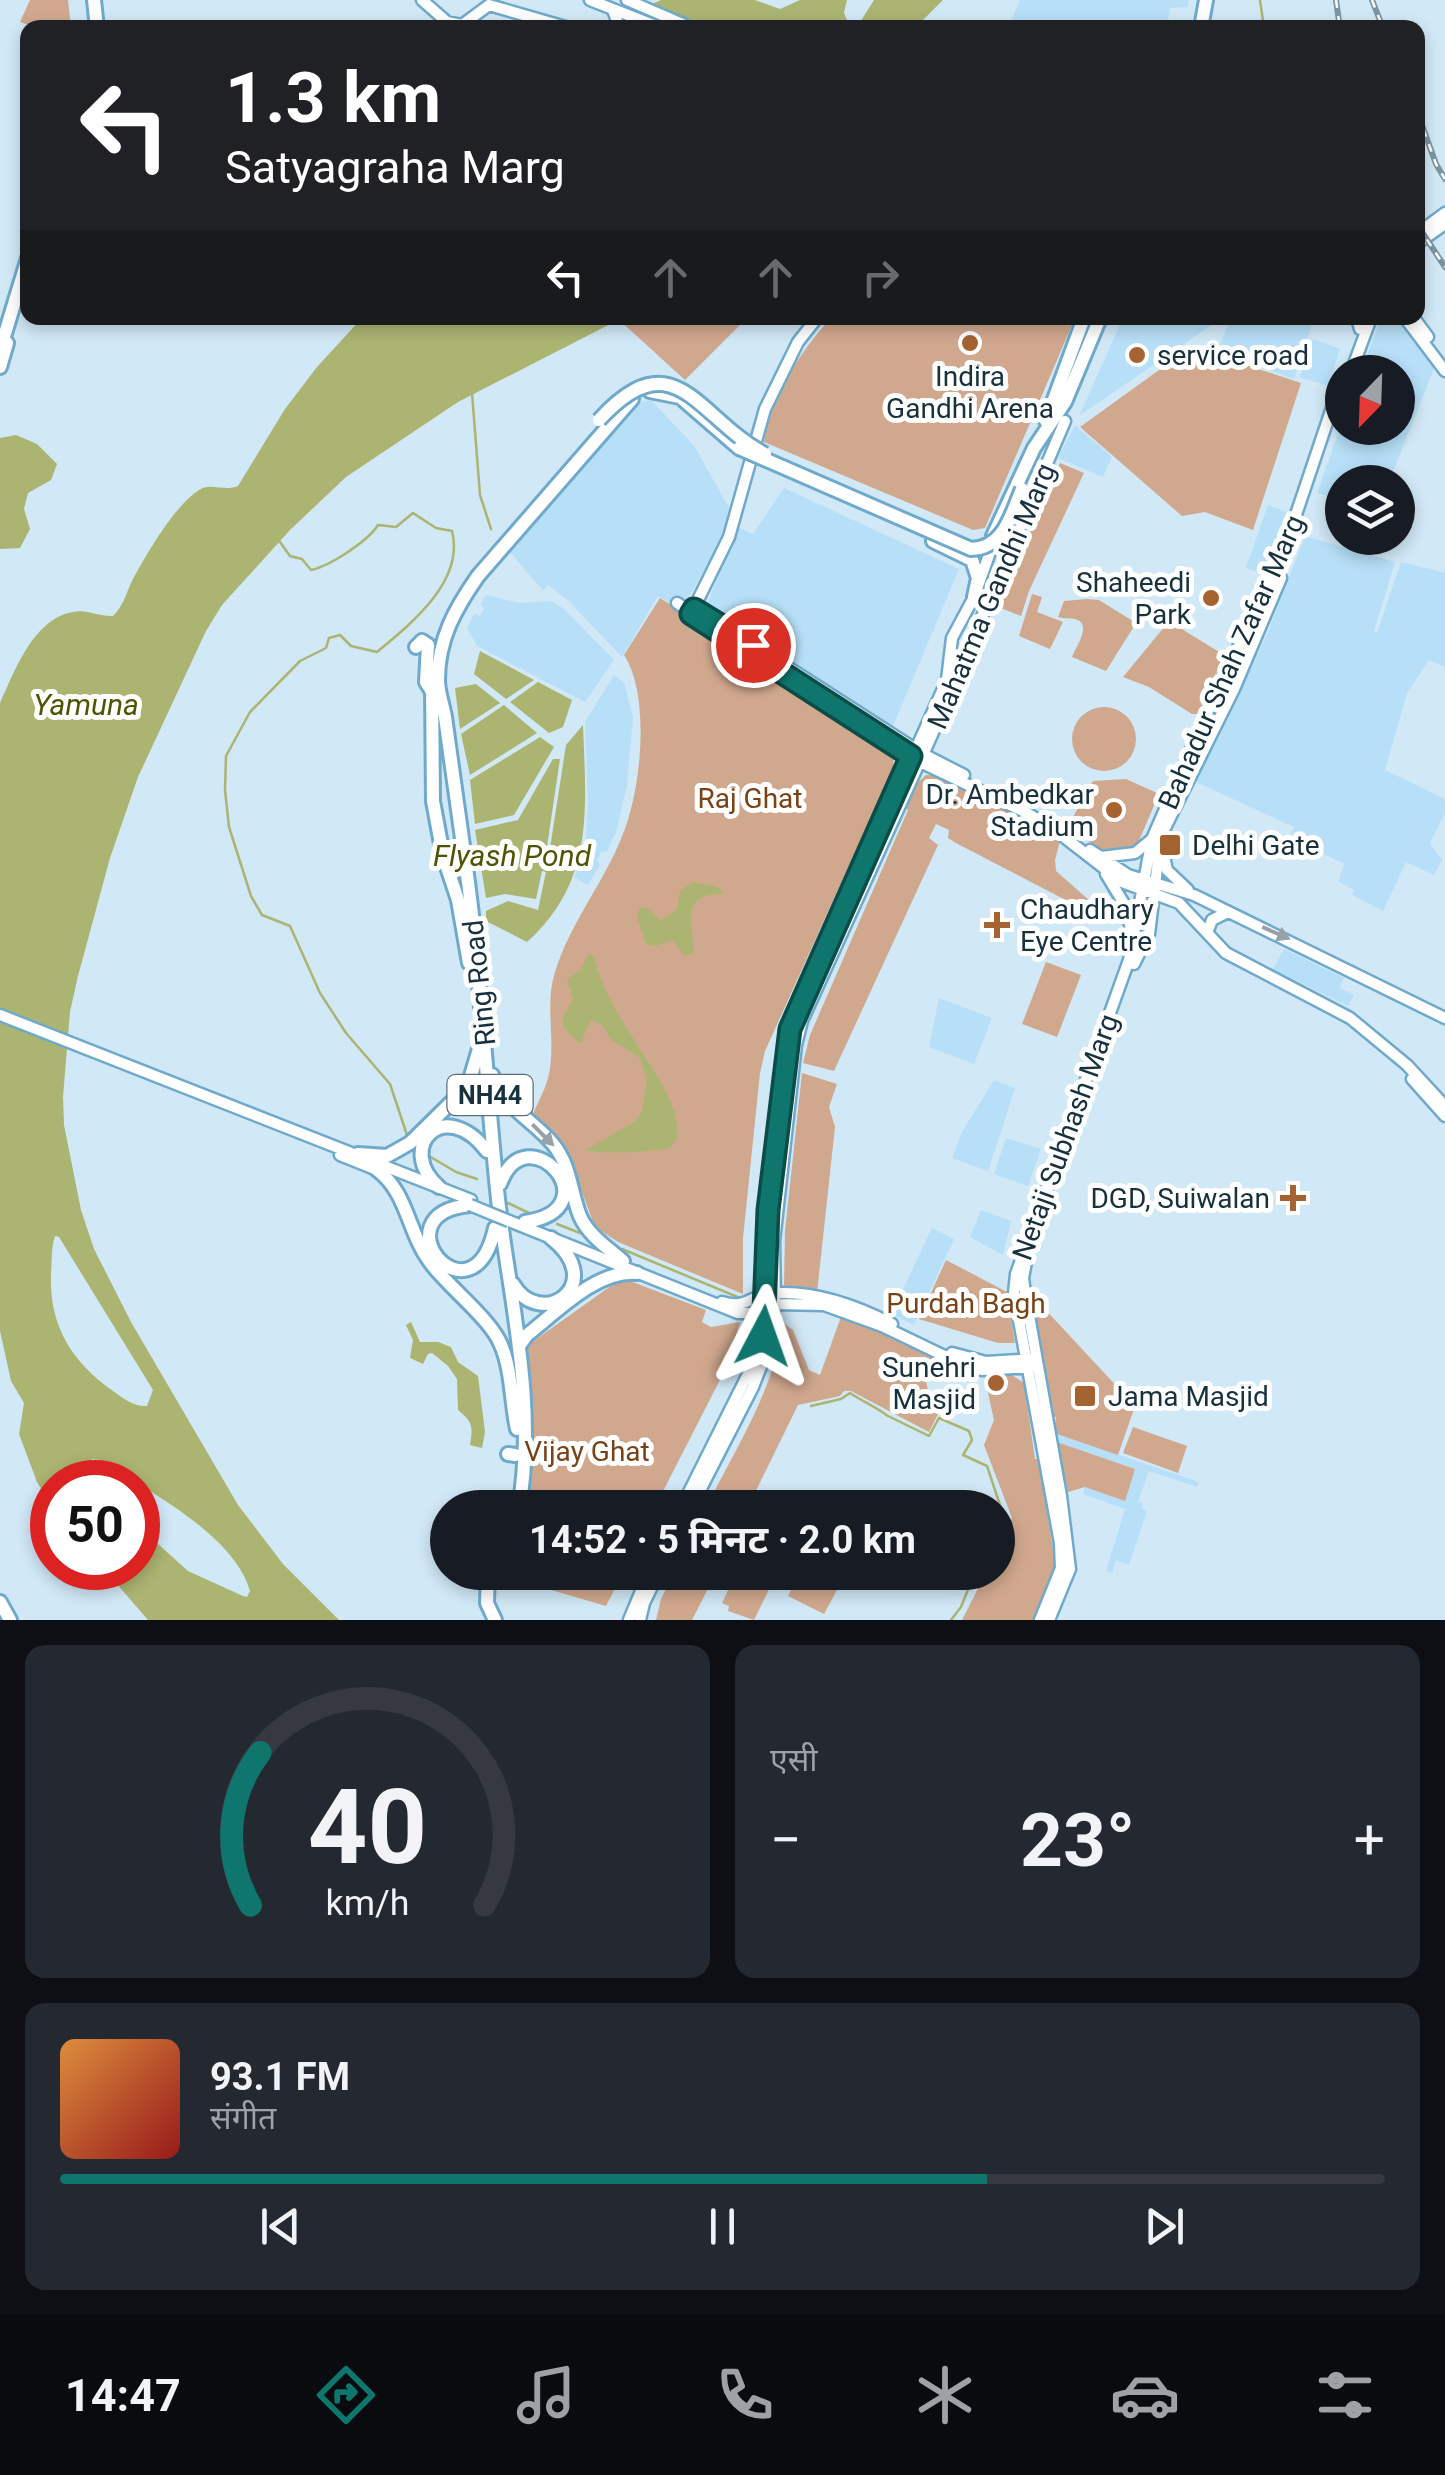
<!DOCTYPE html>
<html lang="hi">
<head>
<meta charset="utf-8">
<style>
  :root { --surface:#171b24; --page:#242831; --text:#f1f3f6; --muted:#9ea1a6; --line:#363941; --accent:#0f766e }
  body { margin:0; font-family:Roboto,"Noto Sans Devanagari",sans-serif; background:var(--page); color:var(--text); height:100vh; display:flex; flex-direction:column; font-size:38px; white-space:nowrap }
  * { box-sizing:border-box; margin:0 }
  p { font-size:32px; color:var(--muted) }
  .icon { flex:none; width:55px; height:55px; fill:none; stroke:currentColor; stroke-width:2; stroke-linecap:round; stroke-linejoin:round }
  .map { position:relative; height:1620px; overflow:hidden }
  .panel { display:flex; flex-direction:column; gap:25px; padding:25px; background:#0d0f14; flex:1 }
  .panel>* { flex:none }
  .top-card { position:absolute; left:20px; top:20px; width:1405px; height:305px; border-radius:20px; box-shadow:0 5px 15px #0003; background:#202124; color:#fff; overflow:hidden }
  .needle { width:65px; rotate:203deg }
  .tools { position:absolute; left:1325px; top:355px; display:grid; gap:20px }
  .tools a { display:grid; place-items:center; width:90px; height:90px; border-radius:50%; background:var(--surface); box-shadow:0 5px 15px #0003; font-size:50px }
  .speed { position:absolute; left:30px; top:1460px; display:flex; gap:20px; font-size:50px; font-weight:700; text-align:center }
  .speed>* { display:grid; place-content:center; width:130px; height:130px; border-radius:50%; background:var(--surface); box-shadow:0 5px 15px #0003; line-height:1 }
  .speed .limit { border:15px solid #d22; background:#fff; color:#111 }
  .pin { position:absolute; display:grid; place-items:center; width:85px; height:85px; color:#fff; margin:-42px; border:5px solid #fff; border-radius:50%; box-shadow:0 2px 10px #0007 }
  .me { position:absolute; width:110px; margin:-55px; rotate:4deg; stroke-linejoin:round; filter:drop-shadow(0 0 8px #0008) }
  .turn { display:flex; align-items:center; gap:35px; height:210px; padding:0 40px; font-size:45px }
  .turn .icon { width:130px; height:130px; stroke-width:2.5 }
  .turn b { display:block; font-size:70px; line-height:85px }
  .lanes { display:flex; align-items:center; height:95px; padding:0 40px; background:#0003; justify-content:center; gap:50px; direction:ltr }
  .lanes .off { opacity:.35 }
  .big { font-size:75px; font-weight:700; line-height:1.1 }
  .panel .card { flex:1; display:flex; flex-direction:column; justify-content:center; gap:15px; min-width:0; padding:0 35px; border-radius:20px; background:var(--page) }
  .panel .dial { align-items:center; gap:0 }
  .dial svg { height:260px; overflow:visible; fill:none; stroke:var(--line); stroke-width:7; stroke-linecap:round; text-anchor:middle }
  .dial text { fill:var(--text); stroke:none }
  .song { display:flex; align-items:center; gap:30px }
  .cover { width:120px; height:120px; border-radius:15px; background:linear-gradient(135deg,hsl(30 70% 55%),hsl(0 70% 35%)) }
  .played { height:10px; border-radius:5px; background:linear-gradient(90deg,var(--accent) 70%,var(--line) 70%) }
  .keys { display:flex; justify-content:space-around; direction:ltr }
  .heat { display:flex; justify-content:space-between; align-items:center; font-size:55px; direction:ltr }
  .panel .tiles { flex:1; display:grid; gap:25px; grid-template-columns:1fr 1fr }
  .card:last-child { grid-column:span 2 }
  .trip { position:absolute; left:430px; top:1490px; width:585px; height:100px; border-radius:50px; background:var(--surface); box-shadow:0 5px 15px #0003; font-weight:700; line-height:100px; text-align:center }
  .tab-bar { display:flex; height:160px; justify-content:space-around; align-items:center; background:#090b0e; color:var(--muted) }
  .tab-bar .icon { width:70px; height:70px }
  .tab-bar .selected { color:var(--accent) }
  .tab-bar b { font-size:45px; color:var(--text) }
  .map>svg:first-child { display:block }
  .built { fill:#b7dff7 }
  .green { fill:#d0a88e }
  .water { fill:#acb472; fill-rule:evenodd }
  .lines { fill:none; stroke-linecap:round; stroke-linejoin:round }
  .stream { stroke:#acb472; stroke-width:2.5 }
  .major-casing { stroke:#6faacc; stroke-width:15 }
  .highway-casing { stroke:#6faacc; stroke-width:18 }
  .major { stroke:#fff; stroke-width:10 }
  .highway { stroke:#fff; stroke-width:12 }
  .rail-casing { stroke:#7c94a1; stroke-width:6 }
  .rail { stroke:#fff; stroke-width:2.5; stroke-dasharray:8; stroke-linecap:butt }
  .major-bridge-casing { stroke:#6faacc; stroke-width:15; stroke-linecap:butt }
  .highway-bridge-casing { stroke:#6faacc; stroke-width:18; stroke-linecap:butt }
  .major-bridge { stroke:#fff; stroke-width:10 }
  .highway-bridge { stroke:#fff; stroke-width:12 }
  .oneway { fill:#97a2a8 }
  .route-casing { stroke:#0a4d48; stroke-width:25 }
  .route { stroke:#0f766e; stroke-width:18 }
  .poi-dot { fill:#a66332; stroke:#fff; stroke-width:4 }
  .labels { text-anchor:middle; stroke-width:10; stroke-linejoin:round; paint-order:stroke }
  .shield { fill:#fff; stroke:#5d6f78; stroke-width:2.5 }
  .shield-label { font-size:25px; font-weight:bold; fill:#18313e }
  .poi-label { font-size:28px; fill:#18313e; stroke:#fff; text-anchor:start }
  .street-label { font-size:28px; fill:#18313e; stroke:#fff }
  .park-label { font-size:28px; fill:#7a4217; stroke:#fff }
  .water-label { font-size:30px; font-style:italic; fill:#4f5504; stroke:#fff }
</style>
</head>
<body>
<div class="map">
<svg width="1445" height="1620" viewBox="0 0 1445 1620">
  <rect width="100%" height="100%" fill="#d1e8f6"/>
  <path class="built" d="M1020,0H1189L1188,7L1170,8L1167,27H1008Z
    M1123,318H1202L1216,322L1079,416Z
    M1231,318H1314L1294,379L1217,351Z
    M1381,318H1400L1435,366L1389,482H1342V500L1317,493L1342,423V428H1398V372H1361Z
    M1313,339L1340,349L1328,386L1300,377Z
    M651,400L695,447L729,508L720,542L682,609L658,596L622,657L569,601L548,585L543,591L510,552L633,404Z
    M1075,425L1112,457L1103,477L1058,458Z
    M784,488L959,569L893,726L705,610L737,527L753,534Z
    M1268,505L1287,512L1265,575L1246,568Z
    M1305,536L1395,562L1374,631L1377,633L1401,562L1445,573V667L1429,660L1407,693L1385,770L1445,799V813L1430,843L1442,860L1434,875L1406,862L1383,911L1352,895L1354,890L1338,881L1345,864L1289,838L1294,827L1196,782L1266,637Z
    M486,595L520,603L552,601L564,609L614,660L585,702L477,646L467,628L474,614L480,616L484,609L481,603Z
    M614,675L624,683L633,717L627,785L616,832L607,851L601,852L597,861L600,865L588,885L574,877L585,853L588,804L585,722Z
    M1284,949L1344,978L1340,988L1354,995L1348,1006L1273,969Z
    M939,998L992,1018L974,1064L929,1047Z
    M994,1080L1015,1088L988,1171L952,1158L962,1132Z
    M1006,1138L1041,1149L1028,1186L994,1174Z
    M981,1210L1011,1221L1003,1255L970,1237Z
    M932,1228L954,1239L914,1325L891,1314Z
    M1054,1433L1199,1482L1197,1487L1149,1471L1138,1501L1143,1503L1142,1509L1147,1511L1129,1565L1116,1560L1112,1573L1106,1571L1125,1509L1083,1494L1085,1487L1135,1469L1057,1442Z"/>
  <path class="green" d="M30,0H68L71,27H34L20,22Z
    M617,318H747L685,380Z
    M831,318H1075L985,528L973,530L764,442C772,394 800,352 831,318Z
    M1191,347L1301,383L1253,530L1205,512L1182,516L1080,427Z
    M1060,463L1084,473L1029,591L1021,616L998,607Z
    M1032,594L1042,597L1037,612L1063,622L1050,649L1019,636Z
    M660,598L889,741L894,752L893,768L765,1051L760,1073L743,1238V1294L618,1242L595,1227L571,1163L533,1114C538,1102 545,1090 548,1078C557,1043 544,1006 555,972C570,923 605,881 623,834C641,790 651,696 624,655Z
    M1087,599L1099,600L1136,623L1106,671L1072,657C1076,646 1093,624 1075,619C1070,618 1064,619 1058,617L1064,601Z
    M1172,623L1224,655L1198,714H1192L1149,687L1123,677L1165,626Z
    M1072 739a32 32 0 1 1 64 0a32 32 0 1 1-64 0Z
    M926,775H937L1048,828L1060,841L1055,860L1056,871L1090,901L1085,910L956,843L948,838L949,830L936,824L929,838L938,845L834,1071L803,1063L810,1035L908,810L903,806L911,789Z
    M1126,779L1159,794L1135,850L1105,853L1068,826L1093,781Z
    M1046,962L1081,975L1057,1037L1022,1024Z
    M802,1073L837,1084L829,1107L835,1127L817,1293L788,1290L784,1285L785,1231Z
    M946,1260L1007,1292L1015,1343H998L919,1319Z
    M622,1278L706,1310L702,1322L711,1327L740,1322L726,1368L655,1507L526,1508L530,1451L528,1345Z
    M1029,1292L1135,1406L1118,1455L1054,1433L1056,1417H1052Z
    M842,1314L933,1358L925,1377L932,1408L939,1412L929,1432L851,1391H844L840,1396L798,1405L748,1507L706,1508C735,1449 775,1389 783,1323L793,1330L809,1370L820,1375Z
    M984,1375H1012L1024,1383L1035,1459H1038L1055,1560L1051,1584L1033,1620H962L986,1573L998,1572V1550L1012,1518L984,1445L994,1420Z
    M1133,1427L1187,1446L1178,1473L1123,1453Z
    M1057,1442L1135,1469L1125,1501L1085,1487L1068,1492Z
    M800,1572L837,1590L824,1614L788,1596Z
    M504,1573V1572L623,1573L606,1606L503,1576Z
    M674,1573H716L692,1620H656L661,1599Z
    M736,1573H777L754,1620L728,1611L729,1606L722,1603Z"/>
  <path class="water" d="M661,0H755L780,9L800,0H847L844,13L850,27L641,28L650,5Z
    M874,0H943L916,27H857Z
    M362,318H622L458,402L346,477L290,530L222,605L206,631L138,777L110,858L78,976L70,1012L63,1097L64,1125L81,1210L94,1249L131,1322L238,1505L283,1564L339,1620H148L103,1568H138V1526L188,1571L243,1596L247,1597L250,1591C234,1534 145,1489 99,1460L92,1459L89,1466L101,1482H52V1506L37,1482L19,1434L24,1403L11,1381L0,1331V703C15,671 33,619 73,612C86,609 100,617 113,616C123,606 126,594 132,581C146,555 174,506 199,490C210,482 225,492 238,486L285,409L317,367ZM55,1236L59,1237L153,1390L147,1406C134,1407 124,1399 113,1391C72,1362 49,1326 51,1274C52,1262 51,1248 55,1236Z
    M16,435L37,444L57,464L51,480L28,493L24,509L30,529L20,548L0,549V438Z
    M480,651L534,680L506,699L474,674Z
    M538,682L572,700L563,727L549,733L510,702Z
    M476,684L500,703L460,729L455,688Z
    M504,705L537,733L470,775L461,734Z
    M583,725C586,809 595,881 527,942L486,921V911L508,901L538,910L546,872L542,871L536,899L505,894L486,898L475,830L518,820L553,759H560L545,860L548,861L566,745Z
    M540,737L554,747L514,815L475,824L470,780Z
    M693,882L718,887L724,894C719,895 714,894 709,895C679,901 695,935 694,952L685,956L672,940L655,946L646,944L637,917L640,907L649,909L661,921L677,909L680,891Z
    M589,953L593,955C601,985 617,1013 634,1040C652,1071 680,1101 677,1139L670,1148C648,1152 607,1155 586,1150L636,1121L642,1112L647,1080L640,1058L610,1039L603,1026L591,1020L580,1044L563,1027L564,1015L573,999L567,980L581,969Z
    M411,1322L420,1342H438L451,1347L458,1362L478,1376L485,1432L482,1448L470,1445C473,1427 473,1422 458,1410L457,1379L448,1366L432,1353L428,1354L423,1364L410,1358L413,1340L406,1325Z"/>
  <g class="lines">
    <path class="stream" d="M1260,0L1264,28
      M472,393L480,495L491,529
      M280,542L290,556L302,559L311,570C330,566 368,541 378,525L396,527L413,513L436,528L452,531C465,581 411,624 377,652L351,646L340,635L329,638L326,648L300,661L250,712L226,756L225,790L229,827L251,896L262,915L290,926L320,993L346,1033L390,1084L408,1138
      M429,1156L456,1172L477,1179
      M508,1203L531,1214
      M557,1224L580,1233
      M622,1249L740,1298
      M811,1406L841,1399L850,1393C857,1398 884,1412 886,1415L929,1436L939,1418L969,1431L972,1440L963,1455L987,1466L1003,1514L998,1527
      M951,1620L961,1607L975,1572"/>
    <g class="major-casing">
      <path id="major" d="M422,0L447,22L462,25L489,5L569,28
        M590,0L661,28
        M627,0L692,28
        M613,10L618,24L615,28
        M1418,233L1445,213
        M1418,243L1445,224
        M1357,318L1360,329
        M1405,318L1445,371
        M1414,318L1428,337
        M1351,372L1371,318
        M677,603L920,762L1027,813L1055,830L1122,882L1179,903L1226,953L1350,1018L1407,1065L1445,1106
        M691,614L729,537L765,409L798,342L817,318
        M741,637L923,754L964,775
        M1162,847L1167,870L1188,890
        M1090,850L1128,875L1194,895L1445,1018
        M1101,857L1135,853L1152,839
        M1106,874L1123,902L1132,931
        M1207,933L1212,920L1228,912
        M1134,964L1149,934L1161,836L1234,689L1281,578
        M0,1015L471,1200
        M1412,1079L1445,1116
        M340,1155L380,1171
        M509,1221L738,1313H751L775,1304L824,1305L882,1326L961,1364L982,1370L1031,1367
        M1026,1262L1023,1278L1025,1293L1061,1496L1070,1569L1049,1620
        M722,1302C746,1309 748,1297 768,1294C810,1289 855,1305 892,1324
        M952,1353L986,1362L1034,1359
        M681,1508L760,1350L767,1306L768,1210L790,1029L947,680L952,638L974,597L995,538
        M691,1508L753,1387L767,1351L775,1304L774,1241L796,1045L802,1021L931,737L1065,421
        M629,1620L649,1572
        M640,1620L644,1603L659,1572
        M1040,1620L1061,1568L1060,1543L1014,1293L1016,1274L1129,960L1152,839L1221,681L1278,568L1342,378"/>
    </g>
    <g class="highway-casing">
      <path id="highway" d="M94,0L97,28
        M1201,28L1206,0
        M0,350L28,258
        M0,367L7,343
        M650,391L680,397L739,448
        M1046,421L1084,318
        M993,536L1034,448L1065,402L1100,318
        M933,541L972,560L978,578L974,597
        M416,647L422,641L428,645L426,682L431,690
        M432,683L433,801L443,855L458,900L469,963
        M492,1075C503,1107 533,1120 553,1144C571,1166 570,1191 580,1216C588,1235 608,1248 623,1261
        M358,1154L387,1156L410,1143L468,1086L479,1049
        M376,1169C408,1192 407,1231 430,1262C447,1286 491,1319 501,1345C512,1370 511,1402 517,1429
        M500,1184C527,1111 614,1209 525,1222
        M439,1187C395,1149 443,1094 487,1151
        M470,1205C375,1214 472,1331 495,1228
        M513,1284C540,1331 610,1285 551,1238
        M519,1346L527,1335C558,1311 596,1270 637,1273
        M508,1454L515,1455
        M519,1508C537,1404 510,1301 498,1199C486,1086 481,972 465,860C458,812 452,765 445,717C443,705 438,692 438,680C438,639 455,609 478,576L632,399
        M488,1572L487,1603L495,1620
        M0,1602L10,1620"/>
    </g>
    <use href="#major" class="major"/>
    <use href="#highway" class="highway"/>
    <g class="rail-casing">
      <path id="rail" d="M1336,0L1340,28
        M1372,0L1383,28
        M1418,114L1436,164L1445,179
        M1418,226L1445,267"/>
    </g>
    <use href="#rail" class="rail"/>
    <g class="major-bridge-casing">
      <path id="major-bridge" d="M470,1205L509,1221"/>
    </g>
    <g class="highway-bridge-casing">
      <path id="highway-bridge" d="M599,420C675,337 697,418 765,454
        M739,448L971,549C1004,548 1011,515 1022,489"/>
    </g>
    <use href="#major-bridge" class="major-bridge"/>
    <use href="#highway-bridge" class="highway-bridge"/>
  </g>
  <defs><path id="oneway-solid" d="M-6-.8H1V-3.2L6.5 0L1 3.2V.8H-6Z" transform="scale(2.5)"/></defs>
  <g class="oneway">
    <use href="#oneway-solid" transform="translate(1276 933) rotate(24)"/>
    <use href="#oneway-solid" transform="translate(543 1135) rotate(45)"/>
  </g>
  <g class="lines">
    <g class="route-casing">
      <path id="route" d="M753,645L694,609L691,614L911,756L790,1029L768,1210L763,1336"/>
    </g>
    <use href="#route" class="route"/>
  </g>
  <g class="poi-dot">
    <circle cx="970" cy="343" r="10"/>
    <circle cx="1137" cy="355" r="10"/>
    <circle cx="1211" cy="598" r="10"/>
    <circle cx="1114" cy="810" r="10"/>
    <rect x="1158" y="833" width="24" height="24" rx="5"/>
    <path d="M992 910h10v10h10v10h-10v10h-10v-10h-10v-10h10z"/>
    <path d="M1288 1183h10v10h10v10h-10v10h-10v-10h-10v-10h10z"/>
    <circle cx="996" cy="1383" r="10"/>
    <rect x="1073" y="1384" width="24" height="24" rx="5"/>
  </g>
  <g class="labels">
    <rect class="shield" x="447.5" y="1075" width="85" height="40" rx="8"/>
    <g class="shield-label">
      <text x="490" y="1104">NH44</text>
    </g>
    <g class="poi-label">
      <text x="1157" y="365">service road</text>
      <text x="970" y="386" text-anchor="middle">Indira<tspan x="970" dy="32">Gandhi Arena</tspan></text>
      <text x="1191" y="592" text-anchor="end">Shaheedi<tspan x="1191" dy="32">Park</tspan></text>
      <text x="1094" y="804" text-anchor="end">Dr. Ambedkar<tspan x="1094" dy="32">Stadium</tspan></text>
      <text x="1192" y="855">Delhi Gate</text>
      <text x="1020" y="919">Chaudhary<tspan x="1020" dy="32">Eye Centre</tspan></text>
      <text x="1270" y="1208" text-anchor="end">DGD, Suiwalan</text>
      <text x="976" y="1377" text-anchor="end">Sunehri<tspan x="976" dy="32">Masjid</tspan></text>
      <text x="1108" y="1406">Jama Masjid</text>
    </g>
    <g class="street-label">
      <text transform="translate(991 596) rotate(-67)" y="10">Mahatma Gandhi Marg</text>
      <text transform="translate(1231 662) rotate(-66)" y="10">Bahadur Shah Zafar Marg</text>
      <text transform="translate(479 983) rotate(-96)" y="10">Ring Road</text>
      <text transform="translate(1065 1137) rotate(-70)" y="10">Netaji Subhash Marg</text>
    </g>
    <g class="park-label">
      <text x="750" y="808">Raj Ghat</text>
      <text x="966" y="1313">Purdah Bagh</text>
      <text x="587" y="1461">Vijay Ghat</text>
    </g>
    <g class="water-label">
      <text x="86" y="715">Yamuna</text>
      <text x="512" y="866">Flyash Pond</text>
    </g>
  </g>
</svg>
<div class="tools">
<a><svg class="needle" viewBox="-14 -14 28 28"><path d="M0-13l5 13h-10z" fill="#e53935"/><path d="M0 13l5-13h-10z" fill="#9ea1a6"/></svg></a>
<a><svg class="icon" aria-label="layers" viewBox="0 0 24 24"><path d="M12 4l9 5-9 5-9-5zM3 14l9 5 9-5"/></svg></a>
</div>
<div class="speed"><div class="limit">50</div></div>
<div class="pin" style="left:753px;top:645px;background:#d93025"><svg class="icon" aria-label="arrive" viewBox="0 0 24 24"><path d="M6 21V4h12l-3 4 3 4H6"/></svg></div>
<svg class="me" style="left:763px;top:1336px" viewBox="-20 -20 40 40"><path d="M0-17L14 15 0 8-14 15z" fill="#0f766e" stroke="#fff" stroke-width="4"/></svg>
<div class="trip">14:52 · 5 मिनट · 2.0 km</div>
<div class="top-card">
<div class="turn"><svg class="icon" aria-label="left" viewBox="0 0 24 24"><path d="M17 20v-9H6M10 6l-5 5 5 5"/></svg><div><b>1.3 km</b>Satyagraha Marg</div></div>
<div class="lanes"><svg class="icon" aria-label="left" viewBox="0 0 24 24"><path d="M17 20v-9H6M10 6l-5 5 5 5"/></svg><svg class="icon off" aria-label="ahead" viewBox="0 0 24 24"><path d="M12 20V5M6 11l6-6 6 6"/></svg><svg class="icon off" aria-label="ahead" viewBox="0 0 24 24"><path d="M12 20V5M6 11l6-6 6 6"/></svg><svg class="icon off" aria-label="right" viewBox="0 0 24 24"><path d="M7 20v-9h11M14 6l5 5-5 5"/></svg></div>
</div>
</div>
<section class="panel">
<div class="tiles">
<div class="card dial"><svg viewBox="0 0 100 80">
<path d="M14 69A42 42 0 1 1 86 69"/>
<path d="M14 69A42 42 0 0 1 17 22" stroke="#0f766e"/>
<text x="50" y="56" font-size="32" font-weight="700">40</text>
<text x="50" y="72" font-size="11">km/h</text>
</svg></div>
<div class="card"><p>एसी</p>
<div class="heat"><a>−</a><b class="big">23°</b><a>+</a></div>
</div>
<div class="card">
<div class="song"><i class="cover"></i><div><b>93.1 FM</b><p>संगीत</p></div></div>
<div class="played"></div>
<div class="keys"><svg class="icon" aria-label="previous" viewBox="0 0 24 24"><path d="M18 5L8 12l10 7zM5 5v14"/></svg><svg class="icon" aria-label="pause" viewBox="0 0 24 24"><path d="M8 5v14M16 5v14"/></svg><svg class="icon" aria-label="next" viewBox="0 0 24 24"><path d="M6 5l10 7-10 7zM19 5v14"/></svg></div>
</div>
</div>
</section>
<nav class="tab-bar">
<b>14:47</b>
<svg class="icon selected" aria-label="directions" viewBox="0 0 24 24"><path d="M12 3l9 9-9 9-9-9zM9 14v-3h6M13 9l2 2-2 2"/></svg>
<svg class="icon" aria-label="music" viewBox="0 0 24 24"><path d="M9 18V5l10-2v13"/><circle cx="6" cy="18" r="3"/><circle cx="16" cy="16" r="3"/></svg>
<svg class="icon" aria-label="phone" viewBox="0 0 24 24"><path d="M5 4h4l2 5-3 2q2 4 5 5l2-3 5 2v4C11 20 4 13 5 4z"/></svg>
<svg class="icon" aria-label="climate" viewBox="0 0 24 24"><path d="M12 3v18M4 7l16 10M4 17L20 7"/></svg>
<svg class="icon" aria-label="car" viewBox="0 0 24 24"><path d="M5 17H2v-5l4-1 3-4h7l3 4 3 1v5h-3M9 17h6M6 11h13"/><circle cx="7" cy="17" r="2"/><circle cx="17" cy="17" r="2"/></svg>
<svg class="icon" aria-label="filters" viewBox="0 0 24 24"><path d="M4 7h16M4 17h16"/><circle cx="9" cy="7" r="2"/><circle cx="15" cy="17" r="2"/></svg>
</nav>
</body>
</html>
